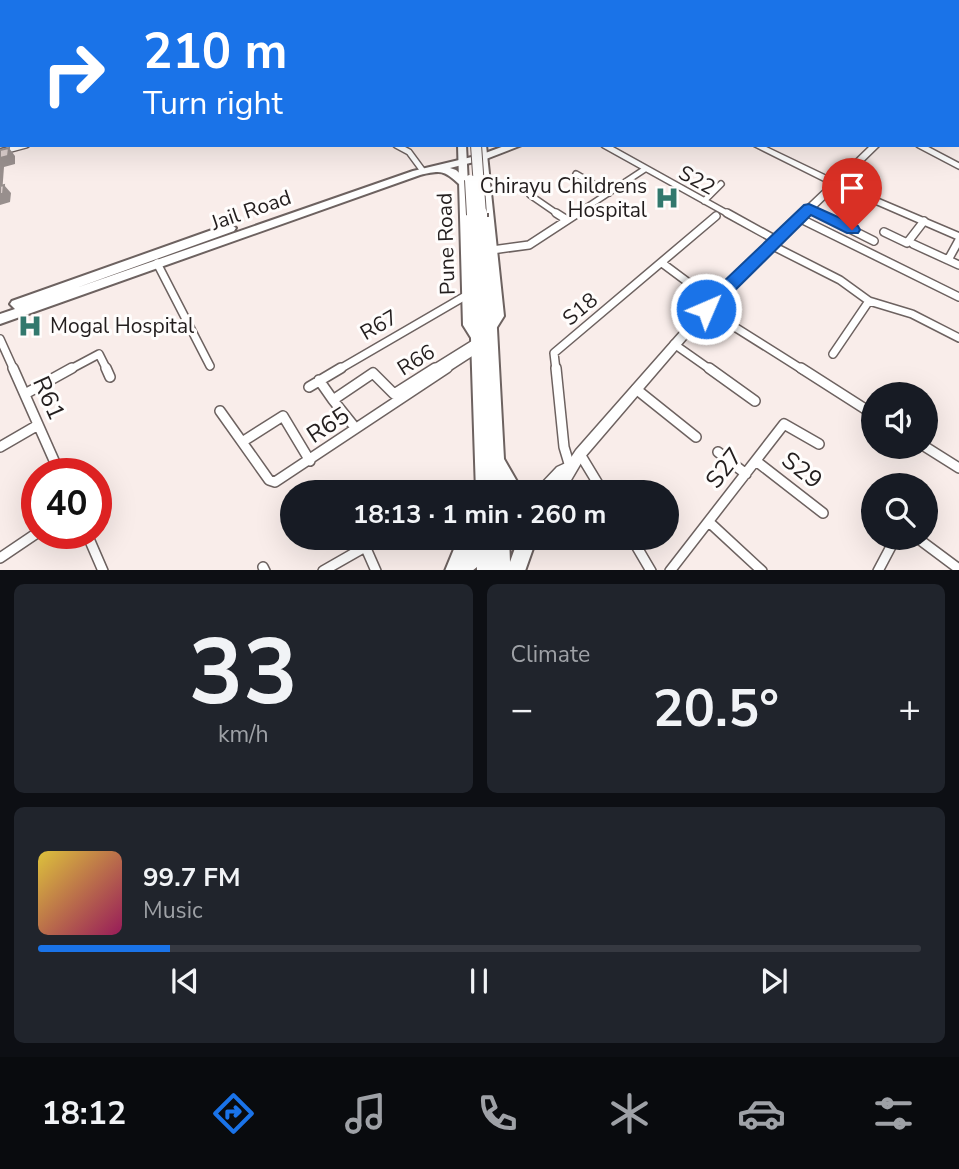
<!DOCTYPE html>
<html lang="en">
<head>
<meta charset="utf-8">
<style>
  :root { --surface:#171b24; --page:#20242c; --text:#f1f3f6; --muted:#9ea1a6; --line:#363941; --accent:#1a73e8 }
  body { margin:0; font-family:"Nunito Sans",sans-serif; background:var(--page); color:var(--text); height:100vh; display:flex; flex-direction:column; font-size:26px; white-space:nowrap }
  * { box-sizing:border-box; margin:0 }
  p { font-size:23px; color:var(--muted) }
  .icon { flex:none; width:38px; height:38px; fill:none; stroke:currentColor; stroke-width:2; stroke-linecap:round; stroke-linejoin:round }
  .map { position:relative; height:570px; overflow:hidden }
  .sheet { display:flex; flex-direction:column; gap:14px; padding:14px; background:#0d0f14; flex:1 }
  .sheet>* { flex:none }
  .guide { position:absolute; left:0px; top:0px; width:959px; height:147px; box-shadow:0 7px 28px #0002; background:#1a73e8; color:#fff; overflow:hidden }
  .tools { position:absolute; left:861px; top:382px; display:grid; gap:14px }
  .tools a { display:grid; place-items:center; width:77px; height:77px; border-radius:50%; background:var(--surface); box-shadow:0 7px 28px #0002; font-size:35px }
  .speed { position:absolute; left:21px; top:458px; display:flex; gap:14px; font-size:35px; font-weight:700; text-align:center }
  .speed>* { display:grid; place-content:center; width:91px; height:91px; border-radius:50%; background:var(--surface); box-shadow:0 7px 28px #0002; line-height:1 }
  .speed .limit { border:10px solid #d22; background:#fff; color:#111 }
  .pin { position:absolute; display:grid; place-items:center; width:60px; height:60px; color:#fff; margin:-72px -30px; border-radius:50% 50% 50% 0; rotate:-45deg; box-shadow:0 0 7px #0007 }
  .pin .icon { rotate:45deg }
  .me { position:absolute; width:77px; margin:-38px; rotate:45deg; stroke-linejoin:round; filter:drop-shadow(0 0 5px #0008) }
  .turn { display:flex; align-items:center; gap:24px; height:147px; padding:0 28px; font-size:32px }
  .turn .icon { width:91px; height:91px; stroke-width:2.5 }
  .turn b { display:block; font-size:49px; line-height:60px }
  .big { font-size:52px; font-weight:700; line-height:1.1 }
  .sheet .card { flex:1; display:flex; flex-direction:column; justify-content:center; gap:10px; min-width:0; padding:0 24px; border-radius:10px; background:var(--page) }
  .sheet .dial { align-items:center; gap:0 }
  .dial b { font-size:91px; line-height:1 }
  .song { display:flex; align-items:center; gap:21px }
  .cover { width:84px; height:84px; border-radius:10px; background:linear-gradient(135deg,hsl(50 70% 55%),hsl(330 70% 35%)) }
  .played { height:7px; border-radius:4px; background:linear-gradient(90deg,var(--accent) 15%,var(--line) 15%) }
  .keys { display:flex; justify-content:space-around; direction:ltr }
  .heat { display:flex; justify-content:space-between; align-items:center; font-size:38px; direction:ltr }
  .sheet .tiles { flex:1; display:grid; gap:14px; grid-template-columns:1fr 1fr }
  .card:last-child { grid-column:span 2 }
  .trip { position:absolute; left:280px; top:480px; width:399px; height:70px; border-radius:35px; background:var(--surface); box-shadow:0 7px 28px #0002; font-weight:700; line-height:70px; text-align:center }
  .tab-bar { display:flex; height:112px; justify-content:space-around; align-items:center; background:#090b0e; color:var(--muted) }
  .tab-bar .icon { width:49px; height:49px }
  .tab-bar .on { color:var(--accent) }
  .tab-bar b { font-size:32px; color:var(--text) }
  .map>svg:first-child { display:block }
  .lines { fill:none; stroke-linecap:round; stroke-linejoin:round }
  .minor-far3-casing { stroke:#6d6260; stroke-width:6 }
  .minor-far2-casing { stroke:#6d6260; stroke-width:8 }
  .minor-far1-casing { stroke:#6d6260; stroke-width:10 }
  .minor-casing { stroke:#6d6260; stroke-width:12 }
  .tertiary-casing { stroke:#6d6260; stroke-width:3 }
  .secondary-casing { stroke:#6d6260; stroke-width:4 }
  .primary-casing { stroke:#6d6260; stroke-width:4 }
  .trunk-casing { stroke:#6d6260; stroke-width:4 }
  .minor-far3 { stroke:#fff; stroke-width:4.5 }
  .minor-far2 { stroke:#fff; stroke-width:5 }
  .minor-far1 { stroke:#fff; stroke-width:7 }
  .minor { stroke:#fff; stroke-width:9 }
  .tertiary { fill:#fff; fill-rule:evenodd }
  .secondary { fill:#fff; fill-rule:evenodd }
  .primary { fill:#fff; fill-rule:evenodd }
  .trunk { fill:#fff; fill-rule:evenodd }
  .rail-casing { stroke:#554e4d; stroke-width:3.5 }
  .rail { stroke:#fffdfc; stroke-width:2; stroke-dasharray:3.5; stroke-linecap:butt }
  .trunk-bridge-far1-casing { stroke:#6d6260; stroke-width:12; stroke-linecap:butt }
  .trunk-bridge-casing { stroke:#6d6260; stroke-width:16; stroke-linecap:butt }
  .trunk-bridge-far1 { stroke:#fff; stroke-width:10 }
  .trunk-bridge { stroke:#fff; stroke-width:12 }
  .shaded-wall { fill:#988f8d }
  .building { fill:#d9ccca; stroke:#988f8d; stroke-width:2 }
  .route { fill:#1a73e8; stroke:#114b97; stroke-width:2 }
  .labels { text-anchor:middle; stroke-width:6; stroke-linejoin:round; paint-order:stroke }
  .street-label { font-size:21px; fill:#231e1e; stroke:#fffdfc }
  .poi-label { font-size:21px; fill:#231e1e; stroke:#fffdfc; text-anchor:end }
  .near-street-label { font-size:24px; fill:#231e1e; stroke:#fffdfc }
</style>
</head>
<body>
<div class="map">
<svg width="959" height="571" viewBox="0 0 959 571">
  <rect width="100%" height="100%" fill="#f9edea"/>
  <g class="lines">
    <g class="minor-far3-casing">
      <path id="minor-far3" d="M582,0L586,2
        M642,0L646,2
        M810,0L817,1
        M2,2L9,0
        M120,2L127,0
        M382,2L386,0
        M664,2L669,0"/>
    </g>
    <g class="minor-far2-casing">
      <path id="minor-far2" d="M396,145L409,152L423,171
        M604,145L730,215
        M919,145L959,166
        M0,152L26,145
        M576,174L609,193
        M530,195L559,215
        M704,201L721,184
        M809,208L822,215
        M575,215L645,169"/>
    </g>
    <g class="minor-far1-casing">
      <path id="minor-far1" d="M556,213L567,220
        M727,213L776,240
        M818,213L874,241
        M799,218L959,297
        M884,232L907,243L924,221
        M959,240L948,260L959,265
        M913,244L948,260
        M771,245L840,280L869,301L912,314L959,338
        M492,250L529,245L578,213
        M157,263L210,366
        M662,263L713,301
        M706,309L803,370
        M0,339L14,370
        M674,344L711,370
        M833,354L869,301
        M69,370L99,354L107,370
        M338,370L467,295
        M432,370L477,342
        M444,370L478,348
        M556,370L554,353L716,216"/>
    </g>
    <g class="minor-casing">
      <path id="minor" d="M13,368L60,474
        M106,368L110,377
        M556,368L564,447L570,467
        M709,368L755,401
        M801,368L873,414
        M319,380L333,400
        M309,387L341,368
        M636,389L696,437
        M25,394L72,368
        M220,411L269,480L275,482L447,368
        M353,425L333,400L373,373L394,394L435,368
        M242,442L283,416L310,461
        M924,446L959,468
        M0,447L38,425
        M718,452L746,474
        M580,454L603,492
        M756,461L823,513
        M709,522L762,571
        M87,534L103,571
        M361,537L376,571
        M631,537L651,571
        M916,537L959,569
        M0,558L37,533
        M461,563L481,546
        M263,567L265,571
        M323,571L365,547
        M465,571L482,557
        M670,571L784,424L819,444
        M878,571L896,537"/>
    </g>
    <g class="tertiary-casing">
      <path id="tertiary" d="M957,63H959V67H957Z
        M959,81V85L957,86V82Z
        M752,145H762L835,180L871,145H880L841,183L959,233V240L837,187L716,304L584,458L564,492H537L538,487L557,467L568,462L576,450L710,298L830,184Z"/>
    </g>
    <g class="secondary-casing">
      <path id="secondary" d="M435,0H441L443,2H437Z
        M452,0H458L459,2H453Z
        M528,0H535L533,2H526Z
        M860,0L873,2H863Z
        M458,145H466L475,324L483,338L481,341L477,343L473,341L463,325Z
        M478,145H486L504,316L494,332L490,334L486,332L484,329L492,316Z"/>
    </g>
    <g class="primary-casing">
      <path id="primary" d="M893,0H906L890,2Z
        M911,0H924L908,2Z
        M507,145H522L486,159L450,168L456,170L467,180V184H459C444,170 441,170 420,175L0,324V314L15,309L10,304L12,301L226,225L230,224L236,228L234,231L76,288L413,171L480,155Z"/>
    </g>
    <g class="trunk-casing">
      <path id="trunk" d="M444,0H451L452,2H445Z
        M472,211L477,215L485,214L486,217L497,329L504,459L523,492H476L467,215Z
        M459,537H509L510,562L519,537H537L525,571H477L476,538L463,571H445Z"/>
    </g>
    <use href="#minor-far3" class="minor-far3"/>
    <use href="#minor-far2" class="minor-far2"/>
    <use href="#minor-far1" class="minor-far1"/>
    <use href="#minor" class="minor"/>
    <use href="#tertiary" class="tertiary"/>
    <use href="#secondary" class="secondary"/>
    <use href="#primary" class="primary"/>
    <use href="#trunk" class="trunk"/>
    <g class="rail-casing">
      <path id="rail" d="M266,2L275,0
        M295,2L299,0"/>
    </g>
    <use href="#rail" class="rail"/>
    <g class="trunk-bridge-far1-casing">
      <path id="trunk-bridge-far1" d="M476,145L481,215
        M470,180L472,215"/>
    </g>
    <g class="trunk-bridge-casing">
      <path id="trunk-bridge" d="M481,213V217"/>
    </g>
    <use href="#trunk-bridge-far1" class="trunk-bridge-far1"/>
    <use href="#trunk-bridge" class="trunk-bridge"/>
  </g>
  <path class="shaded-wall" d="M9,148L15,156V164L4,167L2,194L4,185L11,193L10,202L0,205V158Z"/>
  <path class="building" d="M9,148L8,156L0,158V150Z
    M4,185L3,194H0V186Z"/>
  <path class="route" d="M809,204L858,226L860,230L858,233H847L811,215L712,313H700L698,309L700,304L804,205Z"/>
  <defs>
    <g id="hospital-bare" transform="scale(1.89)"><path d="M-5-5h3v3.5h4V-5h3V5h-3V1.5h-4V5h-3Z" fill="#32786d" stroke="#fffdfc" stroke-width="2.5" paint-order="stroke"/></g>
  </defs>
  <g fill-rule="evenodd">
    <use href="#hospital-bare" x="667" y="198"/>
    <use href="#hospital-bare" x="30" y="326"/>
  </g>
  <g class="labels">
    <g class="street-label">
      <text transform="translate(697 180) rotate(29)" y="7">S22</text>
      <text transform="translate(251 210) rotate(-19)" y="7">Jail Road</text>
      <text transform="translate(446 244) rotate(-92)" y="7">Pune Road</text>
      <text transform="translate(580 309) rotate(-40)" y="7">S18</text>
      <text transform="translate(379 325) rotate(-30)" y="7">R67</text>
      <text transform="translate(416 360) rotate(-32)" y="7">R66</text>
    </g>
    <g class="poi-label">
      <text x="647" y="193">Chirayu Childrens<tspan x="647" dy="24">Hospital</tspan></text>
      <text x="50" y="333" text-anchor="start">Mogal Hospital</text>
    </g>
    <g class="near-street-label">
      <text transform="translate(49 398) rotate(66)" y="8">R61</text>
      <text transform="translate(328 425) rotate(-33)" y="8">R65</text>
      <text transform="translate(724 468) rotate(-52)" y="8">S27</text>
      <text transform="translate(802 470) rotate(38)" y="8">S29</text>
    </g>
  </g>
</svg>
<div class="tools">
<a><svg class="icon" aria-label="sound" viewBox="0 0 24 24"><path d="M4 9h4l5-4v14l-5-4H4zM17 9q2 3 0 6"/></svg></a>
<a><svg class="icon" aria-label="search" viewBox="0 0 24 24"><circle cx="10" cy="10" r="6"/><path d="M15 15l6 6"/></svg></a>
</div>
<div class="speed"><div class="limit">40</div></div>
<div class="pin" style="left:852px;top:230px;background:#d93025"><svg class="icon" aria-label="arrive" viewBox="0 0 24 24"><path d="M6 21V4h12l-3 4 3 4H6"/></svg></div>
<svg class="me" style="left:706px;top:309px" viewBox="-20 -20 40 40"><circle r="17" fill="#1a73e8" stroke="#fff" stroke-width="3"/><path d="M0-11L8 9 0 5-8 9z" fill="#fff"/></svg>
<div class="trip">18:13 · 1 min · 260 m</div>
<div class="guide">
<div class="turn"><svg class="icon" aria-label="right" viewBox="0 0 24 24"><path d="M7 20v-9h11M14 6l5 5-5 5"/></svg><div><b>210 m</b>Turn right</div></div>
</div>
</div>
<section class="sheet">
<div class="tiles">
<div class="card dial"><b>33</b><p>km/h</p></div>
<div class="card"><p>Climate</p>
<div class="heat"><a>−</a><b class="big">20.5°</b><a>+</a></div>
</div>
<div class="card">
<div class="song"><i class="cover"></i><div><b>99.7 FM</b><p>Music</p></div></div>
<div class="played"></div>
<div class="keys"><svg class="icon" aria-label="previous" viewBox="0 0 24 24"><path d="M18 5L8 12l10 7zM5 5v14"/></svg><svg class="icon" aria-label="pause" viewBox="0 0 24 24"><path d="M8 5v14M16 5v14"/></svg><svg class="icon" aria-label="next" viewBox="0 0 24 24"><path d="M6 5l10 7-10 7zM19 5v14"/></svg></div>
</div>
</div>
</section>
<nav class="tab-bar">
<b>18:12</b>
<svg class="icon on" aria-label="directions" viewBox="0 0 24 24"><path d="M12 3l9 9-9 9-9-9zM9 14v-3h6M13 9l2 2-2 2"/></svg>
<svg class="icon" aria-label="music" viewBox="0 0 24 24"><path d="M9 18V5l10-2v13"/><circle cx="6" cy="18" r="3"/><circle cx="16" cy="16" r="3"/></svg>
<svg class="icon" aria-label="phone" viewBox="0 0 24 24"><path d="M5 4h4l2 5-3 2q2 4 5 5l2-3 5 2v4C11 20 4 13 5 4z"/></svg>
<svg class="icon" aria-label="climate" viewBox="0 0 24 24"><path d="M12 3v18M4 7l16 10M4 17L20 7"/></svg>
<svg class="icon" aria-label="car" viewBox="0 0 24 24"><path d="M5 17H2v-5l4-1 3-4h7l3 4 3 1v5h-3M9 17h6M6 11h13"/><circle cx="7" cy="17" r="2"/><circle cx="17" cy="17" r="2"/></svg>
<svg class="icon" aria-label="filters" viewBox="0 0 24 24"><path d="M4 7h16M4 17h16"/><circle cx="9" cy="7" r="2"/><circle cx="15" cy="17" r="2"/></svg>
</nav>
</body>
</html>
